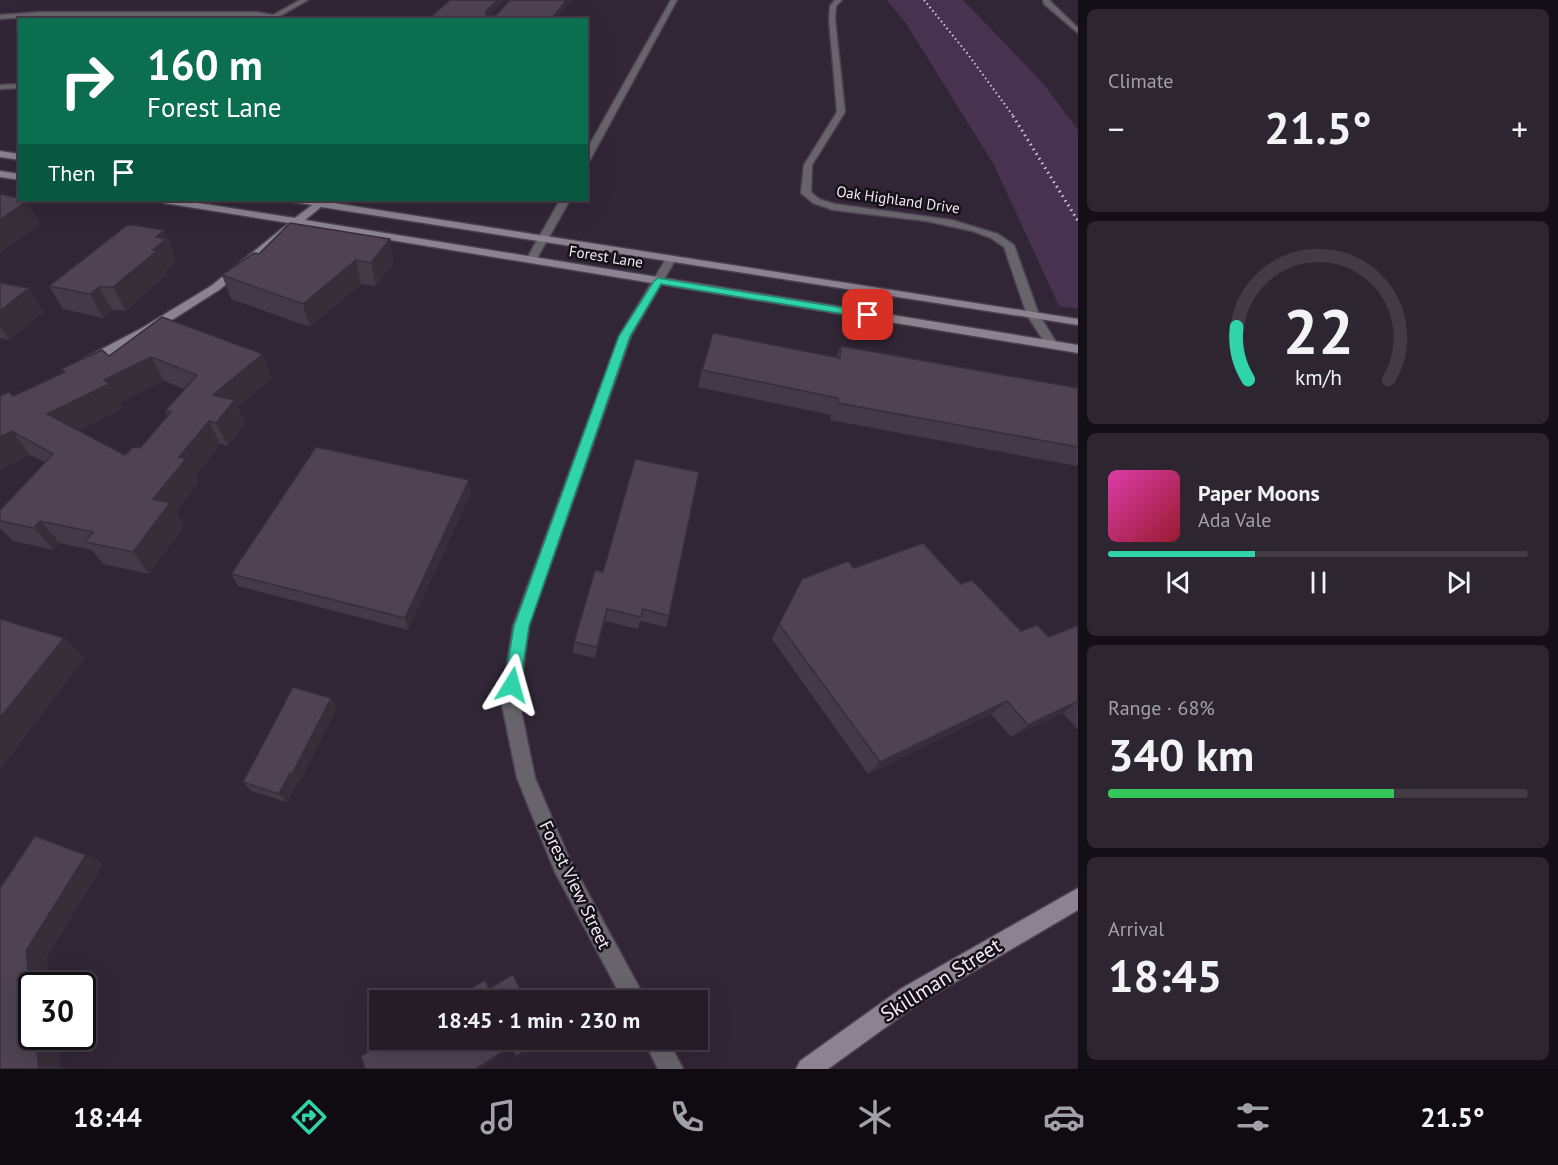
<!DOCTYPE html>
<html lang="en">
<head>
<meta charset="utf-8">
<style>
  :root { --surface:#251c28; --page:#2d2530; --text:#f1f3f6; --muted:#a3a1a8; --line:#423a45; --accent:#31d4a9 }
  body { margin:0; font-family:"PT Sans",sans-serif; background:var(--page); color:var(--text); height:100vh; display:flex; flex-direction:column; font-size:22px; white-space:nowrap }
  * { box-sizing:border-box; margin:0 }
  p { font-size:20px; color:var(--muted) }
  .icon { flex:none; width:33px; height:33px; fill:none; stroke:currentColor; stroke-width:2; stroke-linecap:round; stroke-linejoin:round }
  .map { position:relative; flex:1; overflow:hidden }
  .drawer { display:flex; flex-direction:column; gap:9px; padding:9px; background:#140f16; width:480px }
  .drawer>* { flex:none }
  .banner { position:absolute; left:18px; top:18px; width:570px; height:183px; border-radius:0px; box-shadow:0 6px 24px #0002,0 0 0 2px var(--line); background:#0b6e4f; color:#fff; overflow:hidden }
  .speed { position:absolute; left:18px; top:972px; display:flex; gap:12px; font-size:30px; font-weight:700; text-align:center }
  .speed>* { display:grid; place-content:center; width:78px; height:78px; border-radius:50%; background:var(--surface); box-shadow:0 6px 24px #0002,0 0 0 2px var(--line); line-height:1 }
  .speed .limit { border:3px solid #111; border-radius:9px; background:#fff; color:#111 }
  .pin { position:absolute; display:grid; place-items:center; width:51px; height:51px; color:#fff; margin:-26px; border-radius:12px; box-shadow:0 3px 9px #0006 }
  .me { position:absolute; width:66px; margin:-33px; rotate:8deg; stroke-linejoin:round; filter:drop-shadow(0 0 4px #0008) }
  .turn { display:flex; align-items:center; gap:21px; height:126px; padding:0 30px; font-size:27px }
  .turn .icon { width:78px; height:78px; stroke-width:2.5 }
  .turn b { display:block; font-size:42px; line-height:51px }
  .then { display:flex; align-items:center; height:57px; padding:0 30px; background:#0003; gap:12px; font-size:22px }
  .big { font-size:45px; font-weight:700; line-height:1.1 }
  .drawer .card { flex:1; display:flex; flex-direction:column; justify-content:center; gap:9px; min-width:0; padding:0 21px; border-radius:9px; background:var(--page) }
  .drawer .dial { align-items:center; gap:0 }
  .dial svg { height:156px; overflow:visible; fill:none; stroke:var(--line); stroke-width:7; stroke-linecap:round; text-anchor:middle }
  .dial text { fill:var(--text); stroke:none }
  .song { display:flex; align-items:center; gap:18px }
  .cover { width:72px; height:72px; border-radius:9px; background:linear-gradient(135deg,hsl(320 70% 55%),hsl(350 70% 35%)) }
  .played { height:6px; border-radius:3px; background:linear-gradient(90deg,var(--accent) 35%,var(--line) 35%) }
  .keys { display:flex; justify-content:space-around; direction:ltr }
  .heat { display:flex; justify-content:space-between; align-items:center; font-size:33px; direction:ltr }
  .charge { height:9px; border-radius:4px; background:linear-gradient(90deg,#34c759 68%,var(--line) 0) }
  .trip { position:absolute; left:369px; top:990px; width:339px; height:60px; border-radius:0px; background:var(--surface); box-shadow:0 6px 24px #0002,0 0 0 2px var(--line); font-weight:700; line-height:60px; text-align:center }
  .menu { display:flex; height:96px; justify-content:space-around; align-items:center; background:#0f0b10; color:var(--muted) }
  .menu .icon { width:42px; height:42px }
  .menu .on { color:var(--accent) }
  .menu b { font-size:27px; color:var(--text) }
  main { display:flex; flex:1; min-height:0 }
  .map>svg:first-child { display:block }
  .green { fill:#47324f }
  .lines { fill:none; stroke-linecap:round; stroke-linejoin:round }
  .street-casing { stroke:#4c4151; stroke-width:3 }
  .secondary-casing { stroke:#4c4151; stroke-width:3 }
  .street { fill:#69636b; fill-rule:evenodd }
  .secondary { fill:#8c8390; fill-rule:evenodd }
  .rail-far1 { stroke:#d2cad6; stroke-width:2; stroke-dasharray:1.5 3; stroke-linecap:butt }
  .rail { stroke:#d2cad6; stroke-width:3; stroke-dasharray:1.5 4; stroke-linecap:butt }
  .wall { fill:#433947; fill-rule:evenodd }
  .shaded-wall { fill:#372e3a }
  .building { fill:#4e4253; stroke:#372e3a; stroke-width:1.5; fill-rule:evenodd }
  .route { fill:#31d4a9; stroke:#208a6e; stroke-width:1.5 }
  .labels { text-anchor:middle; stroke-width:5; stroke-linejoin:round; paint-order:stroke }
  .far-street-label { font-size:15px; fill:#f2eaf5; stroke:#161118 }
  .street-label { font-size:18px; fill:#f2eaf5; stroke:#161118 }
  .near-street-label { font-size:21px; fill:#f2eaf5; stroke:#161118 }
</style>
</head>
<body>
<main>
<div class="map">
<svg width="1078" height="1069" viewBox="0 0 1078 1069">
  <rect width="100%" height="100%" fill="#312636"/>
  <path class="green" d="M887,0H963L1042,82L1078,130V309L1059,306L994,165L907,25Z"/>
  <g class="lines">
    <g class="street-casing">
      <path id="street" d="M300,0H308L280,16L293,20L257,16H40L0,19V15L40,12H257L273,15Z
        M671,0H677L590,160L586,163V151Z
        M835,0H842L836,6L835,19L845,112L812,165L811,192L819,199L835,204L952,220L998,234L1014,245L1039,315L1058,345L1056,348H1048L1027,315L1004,247L991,238L972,231L926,221L833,210L813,203L801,193L804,165L837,112L829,19L830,6Z
        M1043,0H1049L1078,28V33L1044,4Z
        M20,84V88L0,89V85Z
        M560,200H570L536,260L527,262L526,260Z
        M671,256L676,259L631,336L529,626L519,700L535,778L569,858L646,1000H623L555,872L517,778L501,700L513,626L619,336L666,259Z
        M644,1040H668L683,1069H658Z"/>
    </g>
    <g class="secondary-casing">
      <path id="secondary" d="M0,151L20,154V160L0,157Z
        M0,171L20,174V180L0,177Z
        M160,200H179L295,218L312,205L293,202L292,200H328L327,202L1078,319V325L321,207L305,220L1078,345V353L299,225L219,290L150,334L91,365H83V359L142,328L211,286L289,223L164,203Z
        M1078,888V910L918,1004L828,1069H796L800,1061L902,988Z"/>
    </g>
    <use href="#street" class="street"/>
    <use href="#secondary" class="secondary"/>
    <path class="rail-far1" d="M924,0L967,53L1014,117"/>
    <path class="rail" d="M1013,116L1078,221"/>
  </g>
  <path class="wall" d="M164,230L174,254L173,255L176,263L166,271L167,274L126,311L112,310L103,318L63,309L49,286Z
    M259,254L394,262L376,286L361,284L310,327L231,299L222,275Z
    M0,283L44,312L9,340L0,338Z
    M162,317L272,378L238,407L245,423L228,446L220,444L196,476L199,482L176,512L184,526L149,574L103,564L92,550L60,543L54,550L13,541L0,528V510L45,462L30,455L0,470L13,396L64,373L61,369L109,356ZM164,381L184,389L165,411L168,416L140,448L125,455L78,431L123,408L120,403Z
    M841,346L1078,388V464L1077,466L830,420L831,415L698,387L702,370L836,357Z
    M471,493L408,630L238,586L231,574Z
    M854,568L961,584L1021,631L1049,637L1078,625V730L1063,713L1011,737L991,714L868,774L772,639L802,579Z
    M595,570L669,616L666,627L640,621L638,629L605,621L595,658L573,653L574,642Z
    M331,698L337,708L299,783L297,782L287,802L251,791L243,782Z"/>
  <path class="shaded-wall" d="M498,0H505L486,18V11Z
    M567,0H572L556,20H550Z
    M26,200H27L40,224L0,253V220Z
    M164,230L174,254L173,255L176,263L166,271L167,274L126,311L113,287L153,250L156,237Z
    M390,239L394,262L376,286L371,263Z
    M356,260L361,284L310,327L303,304Z
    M99,287L112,310L103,318L90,294Z
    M29,288L44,312L9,340L0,327V311Z
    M263,354L272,378L238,407L245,423L228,446L216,423L213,395Z
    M151,357L164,381L120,403L123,408L64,438L47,414L104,380Z
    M209,421L220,444L196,476L199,482L176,512L184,526L149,574L133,552L153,499L179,457Z
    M12,431L30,455L0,470V437Z
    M469,480L471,493L408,630L405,618Z
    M40,521L60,543L54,550L34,528Z
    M607,609L605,621L595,658L597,647Z
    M64,638L85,658L0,770V718Z
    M331,698L337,708L299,783L292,774Z
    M1007,701L991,714L868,774L880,762Z
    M1078,701L1063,713L1011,737L1028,725Z
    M290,773L297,782L287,802L279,794Z
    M86,855L104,864L47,957L51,986H32V1003L26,951Z
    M35,1036H57L61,1069H39Z
    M542,1040V1041L517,1058L516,1056Z
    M511,1046L512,1048L480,1069H476Z"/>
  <path class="building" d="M450,0H498L486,11V15H496L510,0H567L550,20H427Z
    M0,194L20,198V200H26L24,201H27L0,220Z
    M290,223L390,239L371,263L356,260L303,304L222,275L254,253L259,254Z
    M133,225L164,230L156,237L166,239L153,250L157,251L113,287H99L90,294L49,286L126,226Z
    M0,283L29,288L0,311Z
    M162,317L263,354L213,395L235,400L216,423L209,421L179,457L186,459L153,499L170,503L133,552L85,542L93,532L40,521L34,528L0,521V510L53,454L12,431L0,437V396L9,392L13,396L65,372L61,369L102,350L109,356ZM151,357L197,375L165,411L171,412L140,448L133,447L125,455L47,414L109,384L104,380Z
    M713,333L840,358L841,346L1078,388V447L838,403V398L702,370Z
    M316,447L469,480L405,618L231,574Z
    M635,459L699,472L669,616L643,609L641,617L607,609L597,647L574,642L595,570L603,572Z
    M923,543L961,584L972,580L1021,631L1037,625L1049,637L1078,625V701L1028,725L1007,701L880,762L779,624L802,579L848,561L854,568Z
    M0,619L64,638L0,718Z
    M293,687L331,698L292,774L290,773L279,794L243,782Z
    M35,836L86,855L26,951L32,1003V1036H35L39,1069H0V888Z
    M513,974L525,1000H451L485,980L489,989Z
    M388,1040H542L516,1056L511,1046L476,1069H365L361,1056Z"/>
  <path class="route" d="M658,278L868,312L873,315L868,318L661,284L630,336L529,626L520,685L517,690L512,692L506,690L504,685L514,626L619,336L654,281Z"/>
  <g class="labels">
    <g class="far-street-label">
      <text transform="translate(898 200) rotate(8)" y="5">Oak Highland Drive</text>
      <text transform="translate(606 257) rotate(9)" y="5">Forest Lane</text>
    </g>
    <g class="street-label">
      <text transform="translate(575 885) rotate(64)" y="6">Forest View Street</text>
    </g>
    <g class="near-street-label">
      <text transform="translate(941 980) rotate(-32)" y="7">Skillman Street</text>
    </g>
  </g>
</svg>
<div class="speed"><div class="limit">30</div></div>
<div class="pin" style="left:868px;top:315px;background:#d93025"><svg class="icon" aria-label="arrive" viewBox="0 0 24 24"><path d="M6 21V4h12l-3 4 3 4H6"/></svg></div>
<svg class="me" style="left:512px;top:685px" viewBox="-20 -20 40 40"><path d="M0-17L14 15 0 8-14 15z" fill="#31d4a9" stroke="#fff" stroke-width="4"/></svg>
<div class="trip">18:45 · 1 min · 230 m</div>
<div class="banner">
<div class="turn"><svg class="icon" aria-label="right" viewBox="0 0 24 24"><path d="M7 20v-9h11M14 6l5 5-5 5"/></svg><div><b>160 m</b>Forest Lane</div></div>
<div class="then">Then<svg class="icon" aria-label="arrive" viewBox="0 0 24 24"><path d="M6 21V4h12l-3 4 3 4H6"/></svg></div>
</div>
</div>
<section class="drawer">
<div class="card"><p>Climate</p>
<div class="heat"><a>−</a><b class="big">21.5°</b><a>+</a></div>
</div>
<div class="card dial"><svg viewBox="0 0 100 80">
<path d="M14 69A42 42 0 1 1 86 69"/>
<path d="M14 69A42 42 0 0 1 8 42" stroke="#31d4a9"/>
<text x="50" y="56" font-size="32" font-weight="700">22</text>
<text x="50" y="72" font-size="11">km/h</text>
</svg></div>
<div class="card">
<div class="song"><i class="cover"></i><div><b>Paper Moons</b><p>Ada Vale</p></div></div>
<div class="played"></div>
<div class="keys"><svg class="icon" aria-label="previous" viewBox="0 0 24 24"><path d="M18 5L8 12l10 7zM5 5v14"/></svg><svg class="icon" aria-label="pause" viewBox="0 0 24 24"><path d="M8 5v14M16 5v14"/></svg><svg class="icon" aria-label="next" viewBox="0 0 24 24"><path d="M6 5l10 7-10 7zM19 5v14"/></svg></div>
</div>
<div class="card"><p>Range · 68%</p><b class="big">340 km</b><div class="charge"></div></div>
<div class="card"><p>Arrival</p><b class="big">18:45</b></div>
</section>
</main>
<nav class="menu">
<b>18:44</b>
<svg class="icon on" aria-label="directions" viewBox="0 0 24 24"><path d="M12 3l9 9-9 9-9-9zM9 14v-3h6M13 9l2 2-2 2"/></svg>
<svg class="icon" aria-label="music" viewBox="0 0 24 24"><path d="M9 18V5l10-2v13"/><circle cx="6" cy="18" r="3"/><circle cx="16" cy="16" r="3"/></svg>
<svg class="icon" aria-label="phone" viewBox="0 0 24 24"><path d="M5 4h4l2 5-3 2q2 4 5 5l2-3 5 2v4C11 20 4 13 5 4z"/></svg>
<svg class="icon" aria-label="climate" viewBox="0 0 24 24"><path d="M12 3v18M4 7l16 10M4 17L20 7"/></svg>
<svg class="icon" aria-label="car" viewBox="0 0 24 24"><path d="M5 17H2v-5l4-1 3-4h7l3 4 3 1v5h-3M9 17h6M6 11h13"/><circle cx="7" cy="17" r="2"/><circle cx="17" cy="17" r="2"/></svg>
<svg class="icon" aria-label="filters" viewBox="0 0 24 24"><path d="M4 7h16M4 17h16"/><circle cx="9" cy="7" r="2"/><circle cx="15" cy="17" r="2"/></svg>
<b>21.5°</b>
</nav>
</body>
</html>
